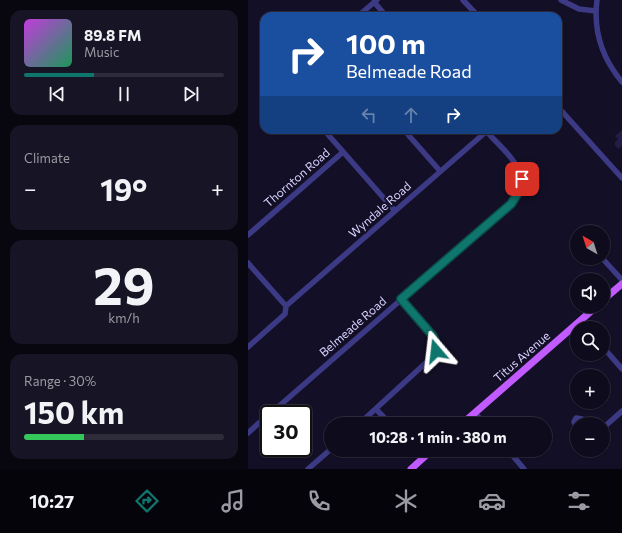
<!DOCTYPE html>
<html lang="en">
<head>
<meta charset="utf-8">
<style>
  :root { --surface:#0e0b1c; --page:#171425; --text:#f1f3f6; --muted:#9b9ba3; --line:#2e2b3b; --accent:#0f766e }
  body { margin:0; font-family:Commissioner,sans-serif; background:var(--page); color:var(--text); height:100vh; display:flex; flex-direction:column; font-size:15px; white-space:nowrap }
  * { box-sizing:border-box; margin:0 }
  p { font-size:13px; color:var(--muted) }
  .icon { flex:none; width:22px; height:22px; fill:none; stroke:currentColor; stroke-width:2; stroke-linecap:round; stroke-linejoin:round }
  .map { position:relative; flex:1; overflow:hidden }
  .sheet { display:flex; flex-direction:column; gap:10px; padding:10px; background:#08060f; width:248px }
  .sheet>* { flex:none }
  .banner { position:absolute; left:12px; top:12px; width:302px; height:122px; border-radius:12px; box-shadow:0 1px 3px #0004,0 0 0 1px var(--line); background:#1a4fa0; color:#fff; overflow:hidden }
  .needle { width:26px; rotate:321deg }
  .tools { position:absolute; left:322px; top:225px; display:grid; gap:8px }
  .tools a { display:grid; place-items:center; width:40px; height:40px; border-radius:50%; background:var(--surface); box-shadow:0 1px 3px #0004,0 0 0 1px var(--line); font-size:20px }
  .speed { position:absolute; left:12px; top:405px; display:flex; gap:8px; font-size:20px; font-weight:700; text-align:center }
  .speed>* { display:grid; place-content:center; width:52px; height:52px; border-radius:50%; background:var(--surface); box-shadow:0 1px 3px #0004,0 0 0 1px var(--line); line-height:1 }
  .speed .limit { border:2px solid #111; border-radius:6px; background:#fff; color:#111 }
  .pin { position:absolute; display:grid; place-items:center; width:34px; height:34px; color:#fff; margin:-17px; border-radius:8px; box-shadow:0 2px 6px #0006 }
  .me { position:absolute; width:44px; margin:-22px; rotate:343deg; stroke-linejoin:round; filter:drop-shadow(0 0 3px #0008) }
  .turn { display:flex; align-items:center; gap:14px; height:84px; padding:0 20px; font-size:18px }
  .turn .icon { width:52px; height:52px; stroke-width:2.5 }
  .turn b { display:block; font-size:28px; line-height:34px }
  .lanes { display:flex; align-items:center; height:38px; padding:0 20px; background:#0003; justify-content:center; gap:20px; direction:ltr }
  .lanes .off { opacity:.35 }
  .big { font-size:30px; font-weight:700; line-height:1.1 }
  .sheet .tile { flex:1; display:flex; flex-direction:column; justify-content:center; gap:6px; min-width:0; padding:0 14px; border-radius:12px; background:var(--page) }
  .sheet .dial { align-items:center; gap:0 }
  .dial b { font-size:52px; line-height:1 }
  .song { display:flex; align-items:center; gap:12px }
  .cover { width:48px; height:48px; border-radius:6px; background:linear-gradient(135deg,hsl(290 70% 55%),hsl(150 70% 35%)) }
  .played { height:4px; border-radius:2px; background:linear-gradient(90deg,var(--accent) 35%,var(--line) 35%) }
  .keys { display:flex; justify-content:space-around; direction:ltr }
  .heat { display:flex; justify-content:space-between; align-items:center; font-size:22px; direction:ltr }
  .charge { height:6px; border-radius:3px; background:linear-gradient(90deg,#34c759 30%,var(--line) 0) }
  .trip { position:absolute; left:76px; top:417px; width:228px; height:40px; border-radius:20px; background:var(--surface); box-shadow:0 1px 3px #0004,0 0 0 1px var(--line); font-weight:700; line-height:40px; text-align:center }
  .tab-bar { display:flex; height:64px; justify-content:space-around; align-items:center; background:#06040b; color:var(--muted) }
  .tab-bar .icon { width:28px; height:28px }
  .tab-bar .on { color:var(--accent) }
  .tab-bar b { font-size:18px; color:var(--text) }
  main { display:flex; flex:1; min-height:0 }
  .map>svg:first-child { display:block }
  .building { fill:#241b47 }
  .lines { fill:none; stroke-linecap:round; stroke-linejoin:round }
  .minor { stroke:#3d3a85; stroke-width:5.5 }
  .major { stroke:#c25bff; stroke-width:7 }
  .route-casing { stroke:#0a4d48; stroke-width:10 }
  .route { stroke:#0f766e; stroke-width:7 }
  .labels { text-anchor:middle; stroke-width:4; stroke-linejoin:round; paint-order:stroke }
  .street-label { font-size:12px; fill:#d9d4ff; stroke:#130f26 }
</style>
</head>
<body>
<main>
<section class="sheet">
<div class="tile">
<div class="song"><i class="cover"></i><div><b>89.8 FM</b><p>Music</p></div></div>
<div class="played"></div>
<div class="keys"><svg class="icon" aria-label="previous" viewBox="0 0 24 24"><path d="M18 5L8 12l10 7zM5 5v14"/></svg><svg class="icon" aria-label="pause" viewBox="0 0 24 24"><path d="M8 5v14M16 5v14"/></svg><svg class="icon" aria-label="next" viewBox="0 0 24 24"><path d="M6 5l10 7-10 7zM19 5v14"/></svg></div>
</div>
<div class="tile"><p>Climate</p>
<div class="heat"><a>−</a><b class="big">19°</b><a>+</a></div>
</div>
<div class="tile dial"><b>29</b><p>km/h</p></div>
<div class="tile"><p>Range · 30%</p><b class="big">150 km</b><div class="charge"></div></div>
</section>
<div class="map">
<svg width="374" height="469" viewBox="0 0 374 469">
  <rect width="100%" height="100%" fill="#130f26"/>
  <path class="building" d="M374,130V146L370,149L367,145V142L370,139L367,136Z"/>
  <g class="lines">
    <path class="minor" d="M215,0L230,16
      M313,0L331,9L348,11
      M349,0C345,31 354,58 374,82
      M126,2L138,16
      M110,16L129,0
      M310,107L374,178
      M76,130L147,211
      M156,130L192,171
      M0,235L95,152
      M354,258L374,280
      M0,263L38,306L37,314L0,347
      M38,306L240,130
      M332,321L338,328
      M355,347L374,369
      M128,409L142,424
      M227,413L237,424
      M22,414L257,209C292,177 261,156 237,130
      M111,424L182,359C189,351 190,345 185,336L153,299
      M329,427L326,422L328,418L334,419L339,424
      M355,428L374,411
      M0,433L21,414
      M260,450L276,469
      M60,469L83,449"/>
    <path class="major" d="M355,300L374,284
      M214,424L349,306
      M163,469L184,450"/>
  </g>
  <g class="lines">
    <g class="route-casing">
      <path id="route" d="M188,351V344L185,336L153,299L263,204L272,190L274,179"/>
    </g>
    <use href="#route" class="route"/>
  </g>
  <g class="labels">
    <g class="street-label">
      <text transform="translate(49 178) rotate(-41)" y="4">Thornton Road</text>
      <text transform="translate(132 210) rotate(-41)" y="4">Wyndale Road</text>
      <text transform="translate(105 327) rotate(-41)" y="4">Belmeade Road</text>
      <text transform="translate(274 357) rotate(-41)" y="4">Titus Avenue</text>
    </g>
  </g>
</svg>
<div class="tools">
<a><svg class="needle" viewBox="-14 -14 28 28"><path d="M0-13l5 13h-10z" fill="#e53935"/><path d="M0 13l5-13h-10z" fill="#9b9ba3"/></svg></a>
<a><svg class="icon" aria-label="sound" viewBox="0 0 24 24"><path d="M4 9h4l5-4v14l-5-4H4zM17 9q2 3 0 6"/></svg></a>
<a><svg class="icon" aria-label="search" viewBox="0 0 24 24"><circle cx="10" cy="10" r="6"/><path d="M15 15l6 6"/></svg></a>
<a>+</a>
<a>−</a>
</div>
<div class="speed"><div class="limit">30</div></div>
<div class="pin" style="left:274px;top:179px;background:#d93025"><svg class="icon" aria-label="arrive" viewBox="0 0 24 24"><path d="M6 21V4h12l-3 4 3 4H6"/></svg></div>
<svg class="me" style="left:188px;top:351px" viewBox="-20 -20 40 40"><path d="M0-17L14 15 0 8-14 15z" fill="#0f766e" stroke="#fff" stroke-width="4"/></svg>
<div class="trip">10:28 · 1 min · 380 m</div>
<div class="banner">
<div class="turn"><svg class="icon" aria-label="right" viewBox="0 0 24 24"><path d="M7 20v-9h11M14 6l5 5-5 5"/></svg><div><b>100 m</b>Belmeade Road</div></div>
<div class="lanes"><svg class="icon off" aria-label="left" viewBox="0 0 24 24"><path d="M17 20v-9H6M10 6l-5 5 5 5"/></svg><svg class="icon off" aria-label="ahead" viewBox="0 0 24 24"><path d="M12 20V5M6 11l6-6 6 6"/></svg><svg class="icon" aria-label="right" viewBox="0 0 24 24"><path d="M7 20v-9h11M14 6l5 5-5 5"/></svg></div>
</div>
</div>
</main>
<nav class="tab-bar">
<b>10:27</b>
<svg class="icon on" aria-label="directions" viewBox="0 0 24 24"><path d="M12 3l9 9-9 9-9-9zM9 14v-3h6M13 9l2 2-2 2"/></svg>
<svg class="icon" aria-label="music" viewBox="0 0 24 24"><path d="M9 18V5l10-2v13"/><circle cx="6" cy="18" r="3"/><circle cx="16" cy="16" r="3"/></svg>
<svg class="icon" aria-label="phone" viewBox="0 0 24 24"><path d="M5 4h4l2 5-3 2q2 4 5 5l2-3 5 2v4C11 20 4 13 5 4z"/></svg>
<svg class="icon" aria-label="climate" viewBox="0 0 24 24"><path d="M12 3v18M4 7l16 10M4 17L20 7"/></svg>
<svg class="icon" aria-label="car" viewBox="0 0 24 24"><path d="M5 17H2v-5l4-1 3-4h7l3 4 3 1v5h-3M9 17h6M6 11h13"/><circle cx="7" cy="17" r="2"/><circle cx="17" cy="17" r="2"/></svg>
<svg class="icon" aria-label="filters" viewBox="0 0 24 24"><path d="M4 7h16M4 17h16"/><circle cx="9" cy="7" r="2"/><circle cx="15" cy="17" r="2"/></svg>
</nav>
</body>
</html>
